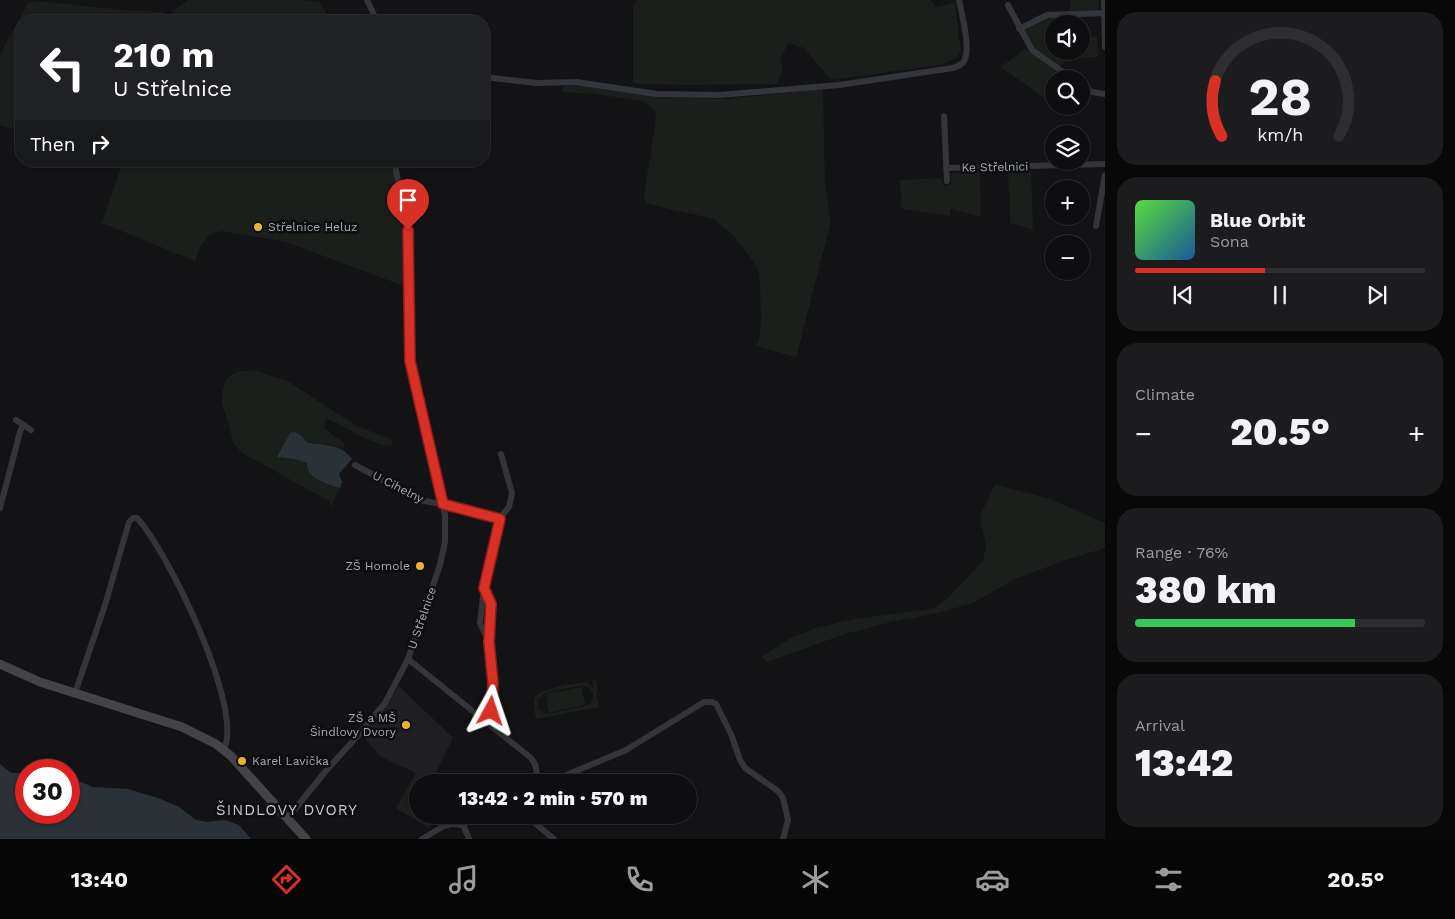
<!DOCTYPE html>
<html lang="en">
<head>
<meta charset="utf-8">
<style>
  :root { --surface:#0e0e10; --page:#1c1c1e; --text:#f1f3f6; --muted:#9b9c9f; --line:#2e2e30; --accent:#d93025 }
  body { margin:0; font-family:"Work Sans",sans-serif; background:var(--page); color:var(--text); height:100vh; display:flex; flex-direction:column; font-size:19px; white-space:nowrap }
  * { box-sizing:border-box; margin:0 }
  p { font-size:16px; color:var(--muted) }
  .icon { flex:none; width:28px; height:28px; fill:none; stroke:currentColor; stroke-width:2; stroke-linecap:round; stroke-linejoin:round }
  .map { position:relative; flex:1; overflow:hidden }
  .sheet { display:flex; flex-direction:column; gap:12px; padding:12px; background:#080809; width:350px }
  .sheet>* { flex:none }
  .hud { position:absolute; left:15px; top:15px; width:475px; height:152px; border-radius:20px; box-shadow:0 1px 4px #0004,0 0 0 1px var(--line); background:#202124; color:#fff; overflow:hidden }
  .tools { position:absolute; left:1045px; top:15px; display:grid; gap:10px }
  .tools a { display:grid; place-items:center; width:45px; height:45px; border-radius:50%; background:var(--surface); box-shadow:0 1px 4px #0004,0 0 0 1px var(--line); font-size:25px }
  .speed { position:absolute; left:15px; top:759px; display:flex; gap:10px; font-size:25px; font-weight:700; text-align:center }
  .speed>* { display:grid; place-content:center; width:65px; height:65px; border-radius:50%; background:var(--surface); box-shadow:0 1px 4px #0004,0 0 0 1px var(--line); line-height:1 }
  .speed .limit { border:8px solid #d22; background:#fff; color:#111 }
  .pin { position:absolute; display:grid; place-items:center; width:42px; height:42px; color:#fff; margin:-51px -21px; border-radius:50% 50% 50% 0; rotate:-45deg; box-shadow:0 0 5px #0007 }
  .pin .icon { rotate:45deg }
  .me { position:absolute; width:55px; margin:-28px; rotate:5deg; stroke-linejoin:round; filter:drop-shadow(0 0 4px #0008) }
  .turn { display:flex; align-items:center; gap:18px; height:105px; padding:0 15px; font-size:22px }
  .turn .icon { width:65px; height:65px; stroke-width:2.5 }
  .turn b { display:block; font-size:35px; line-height:42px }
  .then { display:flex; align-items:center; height:48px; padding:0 15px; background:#0003; gap:10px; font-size:19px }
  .big { font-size:38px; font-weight:800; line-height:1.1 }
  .sheet .tile { flex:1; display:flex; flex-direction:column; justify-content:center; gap:8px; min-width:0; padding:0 18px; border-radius:20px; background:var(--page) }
  .sheet .dial { align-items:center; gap:0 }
  .dial svg { height:130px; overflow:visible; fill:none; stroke:var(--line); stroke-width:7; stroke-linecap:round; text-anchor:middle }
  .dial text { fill:var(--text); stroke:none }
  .song { display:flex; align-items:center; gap:15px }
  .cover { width:60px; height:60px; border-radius:8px; background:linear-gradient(135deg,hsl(110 70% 55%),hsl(210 70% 35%)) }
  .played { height:5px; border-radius:2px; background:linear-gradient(90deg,var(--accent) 45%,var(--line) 45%) }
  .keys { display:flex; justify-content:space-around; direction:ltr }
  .heat { display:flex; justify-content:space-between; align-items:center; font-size:28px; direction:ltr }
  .charge { height:8px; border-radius:4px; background:linear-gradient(90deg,#34c759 76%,var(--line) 0) }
  .trip { position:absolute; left:409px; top:774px; width:288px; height:50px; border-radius:25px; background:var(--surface); box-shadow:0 1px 4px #0004,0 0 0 1px var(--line); font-weight:800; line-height:50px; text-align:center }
  .tab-bar { display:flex; height:80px; justify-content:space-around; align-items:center; background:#060606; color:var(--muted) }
  .tab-bar .icon { width:35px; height:35px }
  .tab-bar .selected { color:var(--accent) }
  .tab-bar b { font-size:22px; color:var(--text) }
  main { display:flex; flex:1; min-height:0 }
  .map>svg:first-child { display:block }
  .built { fill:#1f1f22 }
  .green { fill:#1a1f1b; fill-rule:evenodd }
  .water { fill:#2a3238 }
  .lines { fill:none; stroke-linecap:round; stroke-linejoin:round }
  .street { stroke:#34353a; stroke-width:6 }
  .secondary { stroke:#42444a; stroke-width:9 }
  .route-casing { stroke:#8d1f18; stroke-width:12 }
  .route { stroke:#d93025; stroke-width:9 }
  .poi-dot { fill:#eab136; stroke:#0e0e10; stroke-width:2 }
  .labels { text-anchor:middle; stroke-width:5; stroke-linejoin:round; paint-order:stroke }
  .street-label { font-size:12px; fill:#a5aab5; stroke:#0e0e10 }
  .poi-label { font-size:12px; fill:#a5aab5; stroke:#0e0e10; text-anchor:start }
  .quarter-label { font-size:15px; letter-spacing:1px; fill:#c6c9d1; stroke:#0e0e10 }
</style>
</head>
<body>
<main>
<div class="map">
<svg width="1105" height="839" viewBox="0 0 1105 839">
  <rect width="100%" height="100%" fill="#131315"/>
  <path class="built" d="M399,686L453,738L432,780L437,782H418V815H454L430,825L431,829L396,808L416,773L381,757L363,736L390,701Z"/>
  <path class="green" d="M188,0H303L319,2L331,21H169L172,12Z
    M637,0H931L935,7L955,3L961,52L955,59L939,65L831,80L804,48L788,43L781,59L783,70L776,84L687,85L639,84L633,82V8Z
    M1070,0H1098L1099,8L1097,10L1070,11Z
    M37,1L122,10L163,12V20L21,21V131L0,125V54L28,3Z
    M1046,18L1065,19V24H1054V51H1081V37H1097L1098,57L1068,58L1061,66L1033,48L1024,30Z
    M1025,49L1067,79H1054V105L1001,67Z
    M583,85L660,97L726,99L823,89L825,187L831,221L797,355L793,356L756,346L759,341L761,320L760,284L759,273L754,262L734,236L714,219L648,204L646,202L644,195L656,119L655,111L645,102L597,94L563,92L562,86Z
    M123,161H391L403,222L406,265L404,286L286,242L222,231L209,235L200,247L195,261L102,223Z
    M1008,171H1031L1033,229L1010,223Z
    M980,172L981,217L951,209L950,216L902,209L900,180L942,178L943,184L946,186L951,184V175L953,173Z
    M253,370L289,382L355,425L392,440V446C366,444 349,426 326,419L324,427L331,434L345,443L344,448L306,442L302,436L290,433L277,457L295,459L307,463L317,479L331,486L340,488L331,507L329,501L242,453L234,444L222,403L223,389L227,378L236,372Z
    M997,485L1050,499L1105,523V548L1063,561L1015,579L973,603L938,613L891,622L845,634L767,662L761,657L789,639L816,628L854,619L924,610L936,607L947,599L983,561L986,546L980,516L994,486Z
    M595,680L603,706L596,689L599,707L536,719C535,713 533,704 535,698C539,688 570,685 581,683H587L594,689L592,681ZM583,685L589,687L593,693V701L586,706L548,714L542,712L538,708V700L545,693Z
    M582,687L585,705L549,713L545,694Z
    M411,782L417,785V799L411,811L399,804Z"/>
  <path class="water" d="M295,432L302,436L306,442C323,446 341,443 352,459L339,474L342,482L340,488C328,485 305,477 307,463L295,459L277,457L290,433Z
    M0,764L11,773H26V812H69V777L93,787L128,789L158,798L179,807L196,820L207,822L225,820L239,825L251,839H0Z"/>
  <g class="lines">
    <path class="street" d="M367,0L377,21
      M1104,0L1105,47
      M1008,5L1032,50L1073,79
      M1019,29L1047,15L1105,13
      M484,77L536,83L576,82L657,94L719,95L839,85L953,68C958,66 963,65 965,59C970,45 962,15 959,0
      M1081,85L1092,92L1105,94
      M944,116L947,181
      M946,168L1105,164
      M1096,226L1105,175
      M16,420L31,430
      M355,465L419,500L458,507L499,519
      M0,508L20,432L23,425
      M484,588L491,604L489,642L493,683L490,724
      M489,642L480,623L484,588L499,519L509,507L512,493L501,454
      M408,659L531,758L535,764L539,782
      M75,693L105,605L129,522L133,518H137C168,552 244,707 224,750
      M550,782L626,750L704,702H712L716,704L731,734L740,760L745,768L778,791L783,798L788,820L783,839
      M525,815L554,839
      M287,819L325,772L361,732L385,703L408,659L440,565L445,542V515L411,371L409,351L408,230L394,161
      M463,825L469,839
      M422,839L442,827L452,824L463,825L479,815"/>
    <path class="secondary" d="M0,664L40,682L182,727L216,744L231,756L306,839"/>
  </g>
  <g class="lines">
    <g class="route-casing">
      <path id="route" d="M408,230L410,361L443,504L500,519L484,588L491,604L489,642L493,683L491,711"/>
    </g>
    <use href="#route" class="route"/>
  </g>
  <g class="poi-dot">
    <circle cx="258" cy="227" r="5"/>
    <circle cx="420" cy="566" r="5"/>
    <circle cx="406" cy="725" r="5"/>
    <circle cx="242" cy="761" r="5"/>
  </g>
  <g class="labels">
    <g class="street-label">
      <text transform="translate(995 167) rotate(-1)" y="4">Ke Střelnici</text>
      <text transform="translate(398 487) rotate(27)" y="4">U Cihelny</text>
      <text transform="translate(422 618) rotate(-71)" y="4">U Střelnice</text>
    </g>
    <g class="poi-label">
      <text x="268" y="231">Střelnice Heluz</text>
      <text x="410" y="570" text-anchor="end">ZŠ Homole</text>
      <text x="396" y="722" text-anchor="end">ZŠ a MŠ<tspan x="396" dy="14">Šindlovy Dvory</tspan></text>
      <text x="252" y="765">Karel Lavička</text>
    </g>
    <g class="quarter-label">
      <text x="287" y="815">ŠINDLOVY DVORY</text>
    </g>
  </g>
</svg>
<div class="tools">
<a><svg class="icon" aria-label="sound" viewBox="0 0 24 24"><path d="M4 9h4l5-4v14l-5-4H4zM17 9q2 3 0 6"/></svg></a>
<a><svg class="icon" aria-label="search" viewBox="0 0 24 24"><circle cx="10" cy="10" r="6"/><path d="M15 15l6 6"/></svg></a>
<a><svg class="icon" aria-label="layers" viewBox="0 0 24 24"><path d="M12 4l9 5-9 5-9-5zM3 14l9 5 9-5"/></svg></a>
<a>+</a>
<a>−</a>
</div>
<div class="speed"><div class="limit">30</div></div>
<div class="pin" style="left:408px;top:230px;background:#d93025"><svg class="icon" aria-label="arrive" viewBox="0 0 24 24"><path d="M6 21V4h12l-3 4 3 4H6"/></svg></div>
<svg class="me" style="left:491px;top:711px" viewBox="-20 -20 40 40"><path d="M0-17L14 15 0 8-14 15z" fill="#d93025" stroke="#fff" stroke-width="4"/></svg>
<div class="trip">13:42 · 2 min · 570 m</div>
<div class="hud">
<div class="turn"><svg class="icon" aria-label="left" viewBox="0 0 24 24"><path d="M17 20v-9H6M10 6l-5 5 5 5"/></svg><div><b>210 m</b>U Střelnice</div></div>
<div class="then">Then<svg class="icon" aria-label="right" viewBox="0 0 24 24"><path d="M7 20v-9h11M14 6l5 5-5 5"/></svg></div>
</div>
</div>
<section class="sheet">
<div class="tile dial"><svg viewBox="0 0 100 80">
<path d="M14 69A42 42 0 1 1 86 69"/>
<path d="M14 69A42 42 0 0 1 10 35" stroke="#d93025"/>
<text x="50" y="56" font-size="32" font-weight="700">28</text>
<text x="50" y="72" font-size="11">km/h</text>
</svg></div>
<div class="tile">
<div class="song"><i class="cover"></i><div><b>Blue Orbit</b><p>Sona</p></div></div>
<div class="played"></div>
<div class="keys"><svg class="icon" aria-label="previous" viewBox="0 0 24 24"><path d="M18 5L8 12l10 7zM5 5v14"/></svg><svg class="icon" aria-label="pause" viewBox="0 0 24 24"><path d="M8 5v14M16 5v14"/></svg><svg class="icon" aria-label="next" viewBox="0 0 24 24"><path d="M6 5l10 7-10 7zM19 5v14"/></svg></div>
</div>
<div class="tile"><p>Climate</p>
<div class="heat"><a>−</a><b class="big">20.5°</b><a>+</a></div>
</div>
<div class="tile"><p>Range · 76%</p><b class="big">380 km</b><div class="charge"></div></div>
<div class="tile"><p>Arrival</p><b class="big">13:42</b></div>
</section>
</main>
<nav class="tab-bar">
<b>13:40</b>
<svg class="icon selected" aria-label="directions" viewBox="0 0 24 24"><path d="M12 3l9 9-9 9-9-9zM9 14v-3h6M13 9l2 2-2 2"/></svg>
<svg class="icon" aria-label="music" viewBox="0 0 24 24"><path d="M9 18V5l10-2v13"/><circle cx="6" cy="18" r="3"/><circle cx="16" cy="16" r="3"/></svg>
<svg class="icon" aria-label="phone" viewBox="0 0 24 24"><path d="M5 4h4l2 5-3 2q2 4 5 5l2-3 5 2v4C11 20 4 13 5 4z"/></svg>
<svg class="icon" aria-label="climate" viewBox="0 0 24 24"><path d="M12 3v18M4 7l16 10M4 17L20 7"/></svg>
<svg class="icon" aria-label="car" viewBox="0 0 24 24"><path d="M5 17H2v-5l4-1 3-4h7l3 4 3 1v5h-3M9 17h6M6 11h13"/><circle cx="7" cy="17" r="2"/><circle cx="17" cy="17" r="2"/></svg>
<svg class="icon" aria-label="filters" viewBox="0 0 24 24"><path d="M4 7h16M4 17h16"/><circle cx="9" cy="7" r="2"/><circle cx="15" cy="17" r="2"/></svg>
<b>20.5°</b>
</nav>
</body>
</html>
